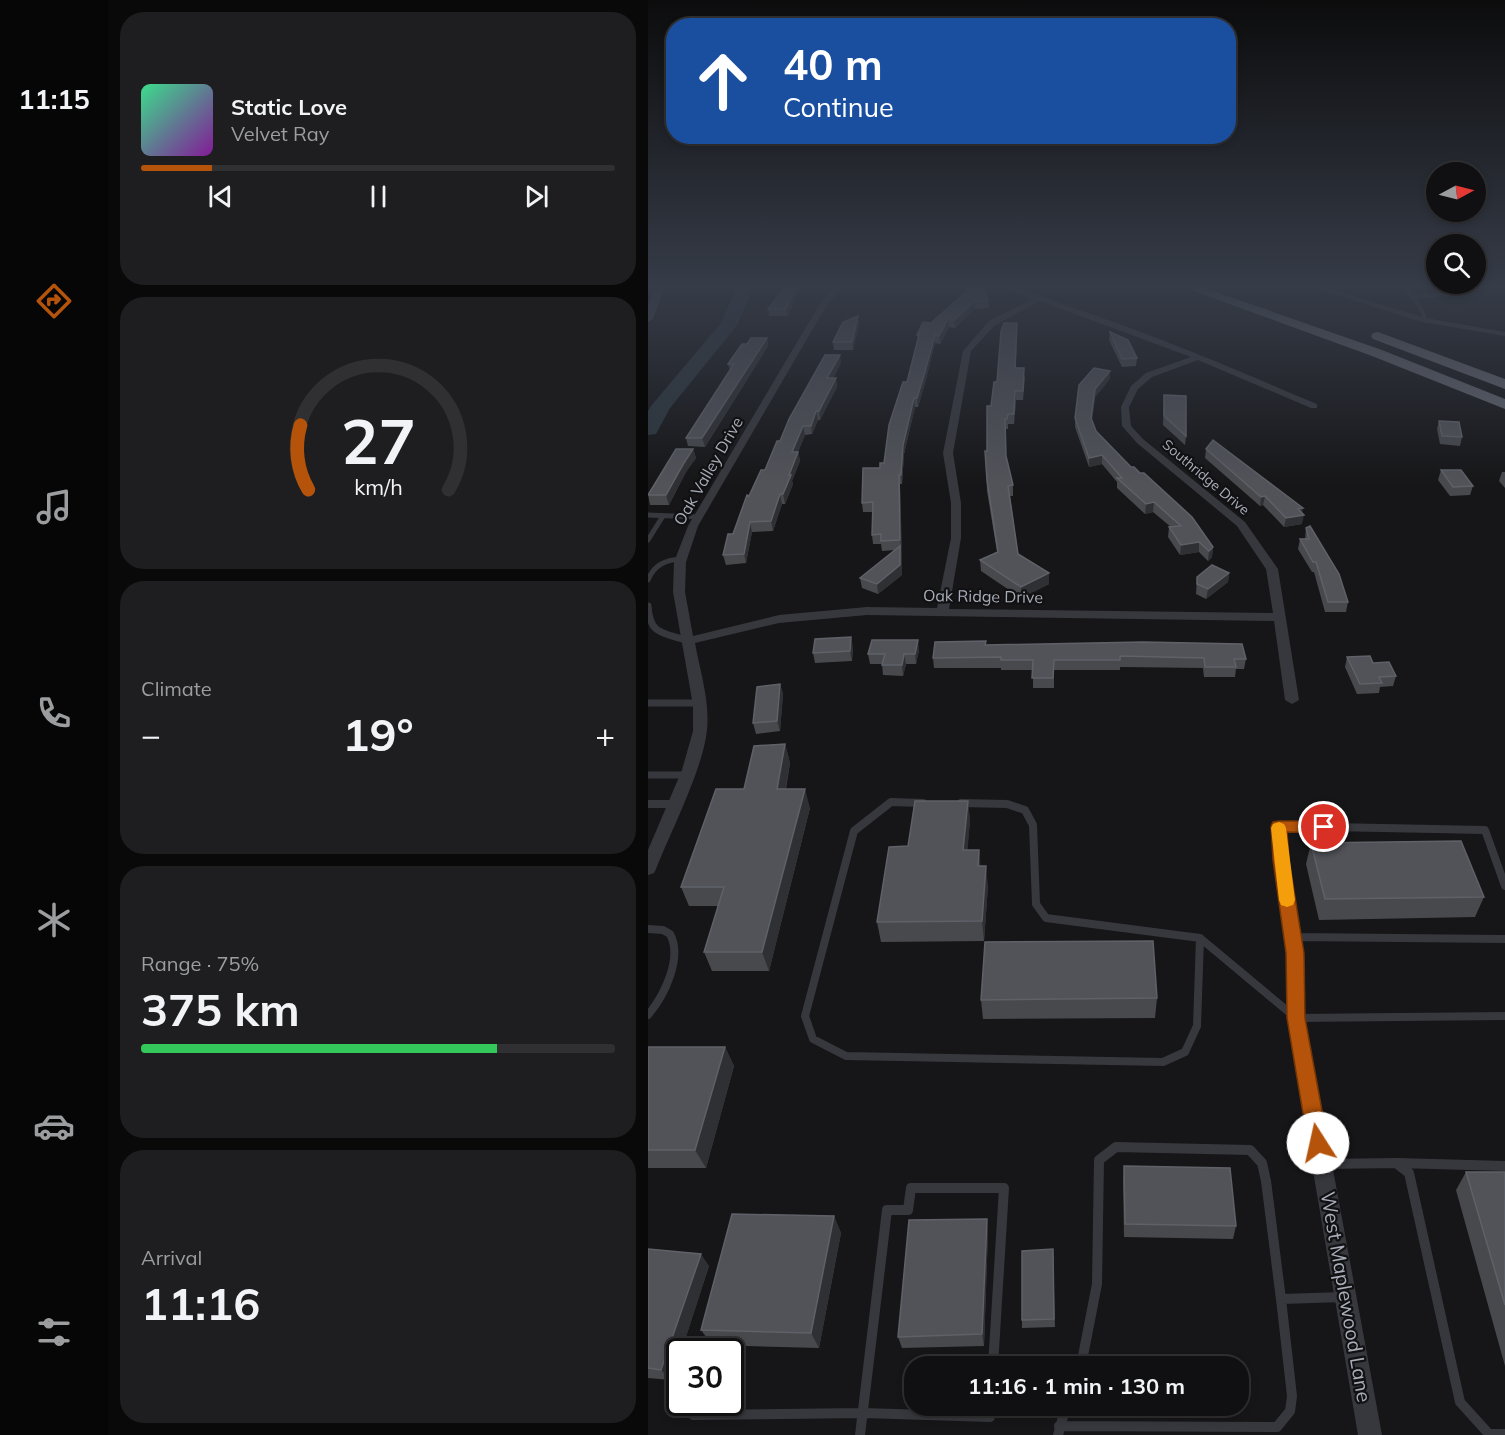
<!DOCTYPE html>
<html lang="en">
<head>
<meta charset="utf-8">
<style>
  :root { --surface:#101012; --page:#1e1e20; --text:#f1f3f6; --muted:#9c9d9f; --line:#303032; --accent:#b45309 }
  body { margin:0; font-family:Mulish,sans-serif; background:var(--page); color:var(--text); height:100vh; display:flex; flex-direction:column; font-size:22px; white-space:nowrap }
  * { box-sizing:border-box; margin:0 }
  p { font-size:20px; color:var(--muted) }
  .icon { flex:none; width:33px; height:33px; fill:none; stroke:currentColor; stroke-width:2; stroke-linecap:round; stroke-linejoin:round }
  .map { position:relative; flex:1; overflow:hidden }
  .drawer { display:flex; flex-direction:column; gap:12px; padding:12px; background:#09090a; width:540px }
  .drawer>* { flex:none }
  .banner { position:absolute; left:18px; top:18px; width:570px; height:126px; border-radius:24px; box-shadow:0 3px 9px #0003,0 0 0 2px var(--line); background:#1a4fa0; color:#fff; overflow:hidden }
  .needle { width:39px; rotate:83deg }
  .controls { position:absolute; left:778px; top:162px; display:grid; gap:12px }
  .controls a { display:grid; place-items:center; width:60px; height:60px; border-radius:50%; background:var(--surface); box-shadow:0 3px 9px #0003,0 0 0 2px var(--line); font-size:30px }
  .speed { position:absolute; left:18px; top:1338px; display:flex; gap:12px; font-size:30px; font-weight:700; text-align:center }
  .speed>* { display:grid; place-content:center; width:78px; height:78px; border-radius:50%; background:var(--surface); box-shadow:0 3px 9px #0003,0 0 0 2px var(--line); line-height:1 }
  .speed .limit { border:3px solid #111; border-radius:9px; background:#fff; color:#111 }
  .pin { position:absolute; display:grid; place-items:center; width:51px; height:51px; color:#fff; margin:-26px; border:3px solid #fff; border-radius:50%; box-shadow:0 2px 6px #0007 }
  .me { position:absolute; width:66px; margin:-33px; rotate:350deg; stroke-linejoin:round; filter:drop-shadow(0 0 4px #0008) }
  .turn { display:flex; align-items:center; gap:21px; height:126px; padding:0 18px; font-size:27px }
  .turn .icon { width:78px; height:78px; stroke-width:2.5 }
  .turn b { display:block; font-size:42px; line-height:51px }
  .big { font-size:45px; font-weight:700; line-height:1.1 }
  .drawer .widget { flex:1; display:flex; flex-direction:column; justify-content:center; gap:9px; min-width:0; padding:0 21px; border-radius:24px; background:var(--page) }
  .drawer .dial { align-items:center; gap:0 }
  .dial svg { height:156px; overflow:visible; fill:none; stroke:var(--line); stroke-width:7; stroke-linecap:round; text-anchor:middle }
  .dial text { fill:var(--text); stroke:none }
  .song { display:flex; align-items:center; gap:18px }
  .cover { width:72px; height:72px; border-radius:9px; background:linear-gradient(135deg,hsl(150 70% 55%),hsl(290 70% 35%)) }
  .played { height:6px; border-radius:3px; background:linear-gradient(90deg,var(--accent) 15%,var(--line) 15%) }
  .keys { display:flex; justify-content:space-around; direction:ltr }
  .heat { display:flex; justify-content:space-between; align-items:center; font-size:33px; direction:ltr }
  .charge { height:9px; border-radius:4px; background:linear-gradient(90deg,#34c759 75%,var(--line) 0) }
  .trip { position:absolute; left:256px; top:1356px; width:345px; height:60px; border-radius:24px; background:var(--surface); box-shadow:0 3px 9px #0003,0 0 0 2px var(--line); font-weight:700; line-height:60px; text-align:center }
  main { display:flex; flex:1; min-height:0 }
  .menu { display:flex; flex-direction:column; width:108px; justify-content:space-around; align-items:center; background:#060607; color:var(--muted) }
  .menu .icon { width:42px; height:42px }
  .menu .selected { color:var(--accent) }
  .menu b { font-size:27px; color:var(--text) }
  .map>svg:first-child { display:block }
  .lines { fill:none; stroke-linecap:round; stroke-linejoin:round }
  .river { fill:#2c353c; fill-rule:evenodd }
  .lane-far4 { stroke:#37383d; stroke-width:4 }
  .lane-far3 { stroke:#37383d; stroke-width:5 }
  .lane-far2 { stroke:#37383d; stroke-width:7 }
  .lane-far1 { stroke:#37383d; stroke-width:8 }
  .lane { stroke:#37383d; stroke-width:10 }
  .street { fill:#37383d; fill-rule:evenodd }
  .secondary { fill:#45474d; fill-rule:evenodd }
  .highway { fill:#63666e; fill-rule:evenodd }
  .wall { fill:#47494d }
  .shaded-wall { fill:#2f3033 }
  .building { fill:#525359; stroke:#5f6168; stroke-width:1.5 }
  .route { fill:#b45309; stroke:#753606; stroke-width:1.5 }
  .slow { fill:#f59e0b }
  .labels { text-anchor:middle; stroke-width:4.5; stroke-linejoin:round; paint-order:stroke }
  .far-street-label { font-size:14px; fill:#a8adb8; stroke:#111113 }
  .street-label { font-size:16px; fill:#a8adb8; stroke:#111113 }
  .near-street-label { font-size:20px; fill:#a8adb8; stroke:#111113 }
</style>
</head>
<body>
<main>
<nav class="menu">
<b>11:15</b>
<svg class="icon selected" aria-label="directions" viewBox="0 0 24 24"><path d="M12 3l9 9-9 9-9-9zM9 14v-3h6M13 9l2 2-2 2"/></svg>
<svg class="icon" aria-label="music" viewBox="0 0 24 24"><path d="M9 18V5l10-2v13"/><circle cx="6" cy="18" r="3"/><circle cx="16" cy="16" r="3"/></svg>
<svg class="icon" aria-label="phone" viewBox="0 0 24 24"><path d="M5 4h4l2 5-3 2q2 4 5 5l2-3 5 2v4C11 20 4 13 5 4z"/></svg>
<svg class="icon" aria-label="climate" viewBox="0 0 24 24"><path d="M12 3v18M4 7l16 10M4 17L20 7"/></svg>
<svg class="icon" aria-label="car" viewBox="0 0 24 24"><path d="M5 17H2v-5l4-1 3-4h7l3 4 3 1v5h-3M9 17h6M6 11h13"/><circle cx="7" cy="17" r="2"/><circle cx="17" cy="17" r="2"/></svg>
<svg class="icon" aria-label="filters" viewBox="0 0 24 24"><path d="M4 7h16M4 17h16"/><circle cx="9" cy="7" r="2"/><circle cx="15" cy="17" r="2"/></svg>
</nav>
<section class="drawer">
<div class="widget">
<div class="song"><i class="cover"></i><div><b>Static Love</b><p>Velvet Ray</p></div></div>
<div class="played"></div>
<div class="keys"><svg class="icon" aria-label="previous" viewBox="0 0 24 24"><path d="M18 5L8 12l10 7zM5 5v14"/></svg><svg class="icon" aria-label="pause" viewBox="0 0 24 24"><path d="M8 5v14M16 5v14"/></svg><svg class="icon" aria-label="next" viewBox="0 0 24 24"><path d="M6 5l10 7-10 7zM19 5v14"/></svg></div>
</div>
<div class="widget dial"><svg viewBox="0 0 100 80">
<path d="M14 69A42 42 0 1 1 86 69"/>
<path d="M14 69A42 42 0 0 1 10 36" stroke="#b45309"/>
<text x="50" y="56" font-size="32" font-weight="700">27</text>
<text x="50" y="72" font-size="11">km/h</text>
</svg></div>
<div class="widget"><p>Climate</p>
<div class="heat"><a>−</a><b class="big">19°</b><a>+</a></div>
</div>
<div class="widget"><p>Range · 75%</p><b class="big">375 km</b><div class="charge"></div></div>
<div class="widget"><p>Arrival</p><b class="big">11:16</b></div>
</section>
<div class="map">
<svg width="857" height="1435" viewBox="0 0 857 1435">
  <rect width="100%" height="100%" fill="#161618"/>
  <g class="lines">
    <path class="river" d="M90,284H106L90,324L22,408L8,434L0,435V411L3,406L73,323Z"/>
    <path class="lane-far4" d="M755,284L774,310L777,320
      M764,297L801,294L795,284"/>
    <path class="lane-far3" d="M0,515L50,517
      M0,540L15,516
      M0,580C6,565 17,560 33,559"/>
    <path class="lane-far2" d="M0,606C2,636 15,632 40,641
      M0,703H52
      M0,775H38"/>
    <path class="lane-far1" d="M275,803L243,802L206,831L157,1016L165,1039L198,1056L515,1062L537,1052L549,1026L552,938
      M313,803L359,804L377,810L385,825L388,904L398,918L552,938L648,1018L857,1016
      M0,804H27
      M0,929L15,930L22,934C35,958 16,996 0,1015
      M645,937L857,939
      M648,1018L647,953L633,860L631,826L837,830L857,886"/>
    <path class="lane" d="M749,1163L857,1166
      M677,1164L748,1163L761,1173L812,1402L841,1434H857
      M433,1366L449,1284L451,1160L468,1147L602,1150L614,1163L618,1181L633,1299L696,1297
      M45,1415L215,1413L342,1417L343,1406
      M411,1426L629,1427L642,1411L644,1396L633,1299
      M212,1435L239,1210H260L263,1188H356L345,1366
      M410,1435L418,1406"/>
    <path class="street" d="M192,284H200L188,295L177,308L50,526L38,562L37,592L45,636L131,615L219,607L289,608L303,538V503L295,453L315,351L341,321L385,299L341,284C367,284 394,297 419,306C505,334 586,369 669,404V408H663L550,360L504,377L490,389L481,407L483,426L495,439L597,522L630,569L651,700L644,704L637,700L626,621L219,615L131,623L47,643C52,671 62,701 59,730C55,769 23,831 8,869L6,873L0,875V850L34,770L45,731V705L25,592L26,562L40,526L170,307L182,291ZM392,301L543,357L498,373L483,386L473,407L474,426L489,443L589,526L618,569L625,613L301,609L313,538V503L305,453L323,351L347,325Z
      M653,284H664L778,318L857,332V336L774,322Z
      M648,1010L654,1012L657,1018L734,1435H710L639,1018L642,1012Z"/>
    <path class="secondary" d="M8,284H18L5,319L0,322V305Z"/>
    <path class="highway" d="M527,284H545L734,350L857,399V409L724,356Z
      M730,332L857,379V389L725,339L723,336L725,333Z"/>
  </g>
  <path class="wall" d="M139,284L140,316H121L120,309Z
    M327,284L340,301L341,308L327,309L307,328L301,327L292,344L287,343L277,383L270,407H267L256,454L254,484H252L254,575L230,594L214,588L212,578L248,550L234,551L233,544H225L224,535L225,512H215L214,503L232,468L236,463L259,382L270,340L269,335Z
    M369,323L368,368L377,377L375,400H368L366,424H360V429H357L358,457L365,485V496H362L370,554L401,573V584L373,598L333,571L332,560L349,552L339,491L337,451H339L343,406Z
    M211,324L205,350H186L185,342Z
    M462,332L489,358L488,366L474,367L461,340Z
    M119,338L120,346L57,447L40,446L38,438L82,370L80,364L99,344Z
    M193,363L185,378H188L189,387L172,420H170L164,434L157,435L150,452L152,461L144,481L145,484L137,504H134L125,531L104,532L98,563L78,565L75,555L101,496L117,470L132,441Z
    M462,379L447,397L444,420L448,431L483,467L565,547L564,557L560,561L551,552L532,555L520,537L521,527H523L505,512L497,514L469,488V482L454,464L441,467L427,427V418Z
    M516,395L538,436L537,445L515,425Z
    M791,421L814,437L812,446L792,444L789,429Z
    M45,449L48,458L38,472L21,505H2L0,494Z
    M558,449L654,513V524L636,527L615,505L612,506L557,458Z
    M793,470L825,486L822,495L802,496L790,480Z
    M854,472H857V488L851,481Z
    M658,528L700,602L698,612H677L666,572H664L650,549L652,539H657Z
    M581,573L580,582L558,599L548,594L549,577Z
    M338,645L598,659L596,669H588L587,677H556L555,668L472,667V670H406V688H385V670H353V668H286L285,658Z
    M205,647L204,661L167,663L165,653Z
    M271,650L268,664H258L255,676L235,675L234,664H222L220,654Z
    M699,657L725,663L748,676L745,686L732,687L731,693L709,694L697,667Z
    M132,684L135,694L132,731L108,734L105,723Z
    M137,744L142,763L138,789L162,808L121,971H64L56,952L70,906H41L33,887L96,789Z
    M320,801L322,821L319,850H331L332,866L340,886L336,941L233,942L229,922L260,846Z
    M663,843L836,897L827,917L671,920L658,864Z
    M509,998L507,1018L335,1019L333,1000Z
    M0,1047H77L86,1066L58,1168H0Z
    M476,1166L588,1226L585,1239L476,1237L475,1180Z
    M818,1172H857V1366L808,1190Z
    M186,1216L193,1233L171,1348L64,1345L53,1330Z
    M340,1232L336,1346L254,1348L250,1337Z
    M0,1249L61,1266L33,1352H32L23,1380L0,1378Z
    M405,1249L407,1327L374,1328V1320Z"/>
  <path class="shaded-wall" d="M150,284H155L140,316L138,309Z
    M327,301V309L307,328L306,320Z
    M210,316L211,324L205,350L204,342Z
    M300,319L301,327L292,344L291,336Z
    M287,335V343L277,383L270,407L269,398Z
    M119,338L120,346L57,447L54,438Z
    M192,355L193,363L181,387L179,378Z
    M462,371V379L447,397L443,427L447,389Z
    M188,378L189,387L172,420L171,411Z
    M367,391L368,400L366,424V414Z
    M266,398L267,407L256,454L254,484L253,475L255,445Z
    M168,411L170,420L164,434L163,426Z
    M155,426L157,435L146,461L144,452Z
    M45,449L48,458L38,472L21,505L18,495L36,463Z
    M150,452L152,461L144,481L145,484L137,504L135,494Z
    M454,455V464L441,467V458Z
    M251,475L252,484L254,549L252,540Z
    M132,494L134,504L125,531L123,521Z
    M617,496L615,505L612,506L613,497Z
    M506,502L505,512L497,514L498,504Z
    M655,508L654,515H656L654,524L636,527L638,518L650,509Z
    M102,522L104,532L98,563L96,554Z
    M551,542V552L532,555L533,545Z
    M252,546L254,556V575L230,594L229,584Z
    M565,547L564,557L560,561L561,551Z
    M401,573V584L373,598V587Z
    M581,573L580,582L558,599L560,589Z
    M203,637L205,647L204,661L202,651Z
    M270,640L271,650L268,664L267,654Z
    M256,654L258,664L255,676L254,665Z
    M132,684L135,694L132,731L129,721Z
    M137,744L142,763L134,808L129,789Z
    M157,789L162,808L121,971L114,952Z
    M320,801L322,821L318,870L315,850Z
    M331,850L333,870L330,866Z
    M338,866L340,886L336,941L334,921Z
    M77,1047L86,1066L58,1168L47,1150Z
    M186,1216L193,1233L171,1348L163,1333Z
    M339,1219L340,1232L336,1346L334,1334Z
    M53,1254L61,1266L33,1352H32V1356L23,1380L13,1370Z"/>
  <path class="building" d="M139,284H150L138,309H120Z
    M327,284H329L332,287H337L340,301H327L306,320L300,319L291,336L287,335L276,375L269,398H266L255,445L253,475H251L252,540L233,541V534L224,535L225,502L214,503L215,468H232V463H236L241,425L255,382H259L271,335H269L275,322L283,323Z
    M210,316L204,342H185L195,322Z
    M356,323H369L367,368H376L375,391H367L366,414H360L359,419H357L358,456L365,485L360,486L370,554L401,573L373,587L332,560L350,552L339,480L337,451H339V406H343L346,382H349L353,331Z
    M462,332L480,340L489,358L474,359Z
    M103,338H119L54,438H38L86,364H80L94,344H99Z
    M177,355H192L179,378H188L171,411H168L163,426H155L144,452H150L141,475H143L135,494H132L123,521L102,522L96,554L75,555L80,534H85L99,495L101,496L113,470H117L129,441H132L141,419Z
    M446,368L462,371L447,389L443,418L448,431L483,467H486L492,473H496L544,517L565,547L561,551L551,542L533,545L521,527L533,526L506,502L498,504L469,478H474L454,455L441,458L427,418L431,385Z
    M516,395L538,396V436L516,416Z
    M791,421L811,422L814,437L794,436Z
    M565,440L655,508L650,509L656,515L638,518L617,496L613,497L558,449Z
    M28,449H45L36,463L18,495H0Z
    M793,470H813L825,486L805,487Z
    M662,526L691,574L700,602H680L668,562H665L652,539H661L658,528Z
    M252,546V565L229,584L212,578Z
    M564,565L581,573L560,589L549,584V577Z
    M203,637L202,651L165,653L167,639Z
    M224,640H270L267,654H256L254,665H234L237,654H220Z
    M338,641L337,645L495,642L594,644L598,659H586L588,667H557L556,658L472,656V660H406L405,678H384L385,660H353V657L285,658L287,642Z
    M722,656L725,663L741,662L748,676L731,677L734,683L712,684L699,657Z
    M132,684L129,721L105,723L109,687Z
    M137,744L129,789H157L114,952H56L76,887H33L68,789H96L106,746Z
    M267,801H320L315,850H331L330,866H338L334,921L229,922L241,847L260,846Z
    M813,841L836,897L677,899L663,843Z
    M505,941L509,998L333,1000L337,942Z
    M0,1047H77L47,1150H0Z
    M476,1166L582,1168L588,1226L477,1224Z
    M818,1172H857V1305Z
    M84,1214L186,1216L163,1333L53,1330Z
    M339,1219L334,1334L250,1337L261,1220Z
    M0,1249L53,1254L13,1370L0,1368Z
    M405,1249L406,1319L374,1320V1251Z"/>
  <linearGradient id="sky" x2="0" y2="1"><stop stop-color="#0c0c0d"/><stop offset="0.59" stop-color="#363c48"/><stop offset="1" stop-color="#363c48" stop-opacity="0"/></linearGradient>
  <rect width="857" height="485" fill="url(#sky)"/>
  <path class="route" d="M631,821H676L682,823L684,827L682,831L676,833L639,832L641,860L656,953L657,1018L680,1143L677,1150L670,1153L663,1150L660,1143L639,1018L638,953L625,860L623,826L625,822Z"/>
  <path class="slow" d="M631,822L636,824L638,828L647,900L645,905L639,907L633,905L631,900L623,828L625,824Z"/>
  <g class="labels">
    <g class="far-street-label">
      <text transform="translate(558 477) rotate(40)" y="5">Southridge Drive</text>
    </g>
    <g class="street-label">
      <text transform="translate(60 471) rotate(-60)" y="6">Oak Valley Drive</text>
      <text transform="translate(335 596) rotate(1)" y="6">Oak Ridge Drive</text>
    </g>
    <g class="near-street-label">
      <text transform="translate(698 1297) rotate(80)" y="7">West Maplewood Lane</text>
    </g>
  </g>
</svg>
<div class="controls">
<a><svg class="needle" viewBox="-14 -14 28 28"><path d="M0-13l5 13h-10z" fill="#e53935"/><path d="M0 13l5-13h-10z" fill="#9c9d9f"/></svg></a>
<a><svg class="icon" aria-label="search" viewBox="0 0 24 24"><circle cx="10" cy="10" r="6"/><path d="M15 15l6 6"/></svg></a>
</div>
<div class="speed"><div class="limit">30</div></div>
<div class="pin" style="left:676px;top:827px;background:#d93025"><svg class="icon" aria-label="arrive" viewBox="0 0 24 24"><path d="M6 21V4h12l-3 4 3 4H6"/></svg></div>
<svg class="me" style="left:670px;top:1143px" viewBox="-20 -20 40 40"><circle r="19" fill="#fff"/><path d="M0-13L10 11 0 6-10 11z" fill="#b45309"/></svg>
<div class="trip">11:16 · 1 min · 130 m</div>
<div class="banner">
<div class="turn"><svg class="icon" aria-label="ahead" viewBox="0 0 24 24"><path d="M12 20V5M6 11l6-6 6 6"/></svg><div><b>40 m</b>Continue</div></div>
</div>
</div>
</main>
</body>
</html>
